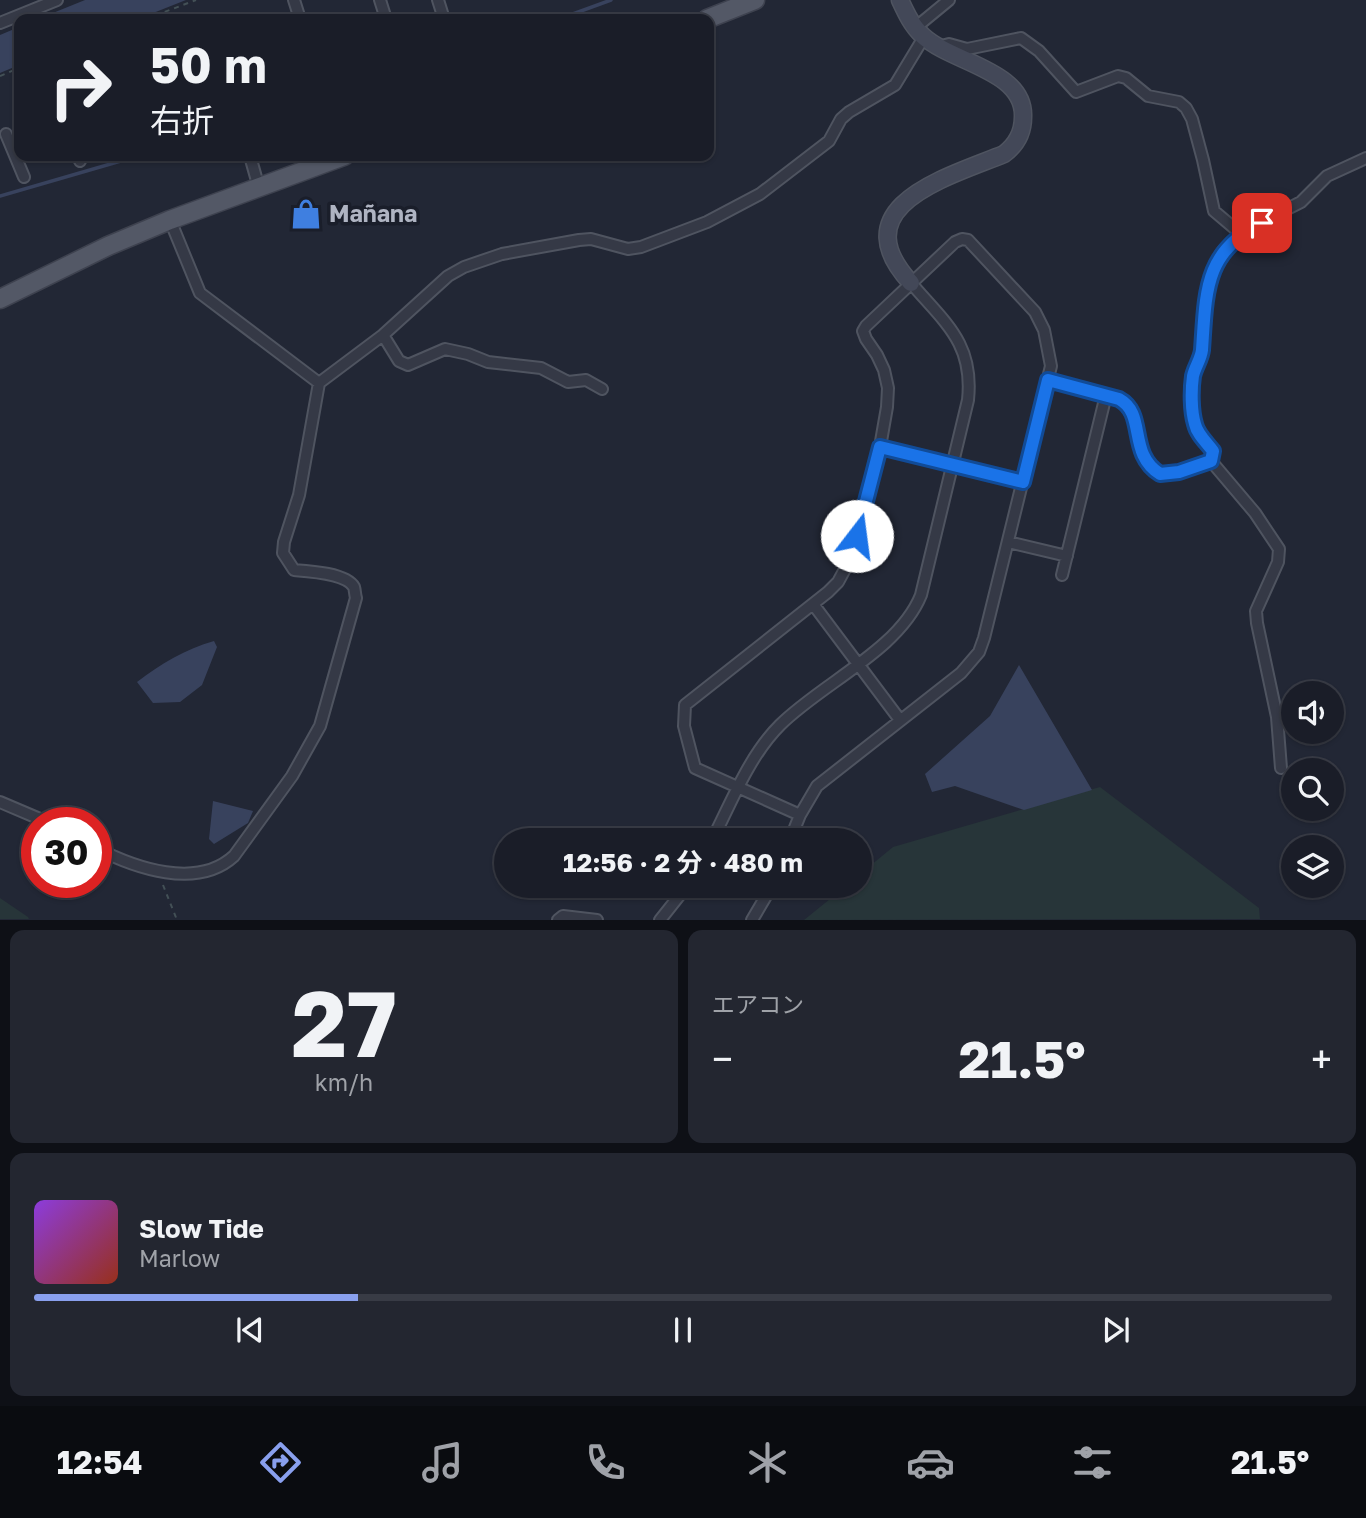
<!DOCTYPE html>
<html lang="ja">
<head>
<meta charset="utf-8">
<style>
  :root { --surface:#1a1d28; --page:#232630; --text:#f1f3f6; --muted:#9fa2a8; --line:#383b45; --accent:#89a0ee }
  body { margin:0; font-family:"Golos Text","Noto Sans JP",sans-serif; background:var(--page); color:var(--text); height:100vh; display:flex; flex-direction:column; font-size:26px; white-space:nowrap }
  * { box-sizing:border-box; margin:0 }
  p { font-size:23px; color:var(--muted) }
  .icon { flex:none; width:38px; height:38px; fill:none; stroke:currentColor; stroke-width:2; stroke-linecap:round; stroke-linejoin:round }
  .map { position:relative; height:920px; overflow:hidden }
  .panel { display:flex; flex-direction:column; gap:10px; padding:10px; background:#0e1016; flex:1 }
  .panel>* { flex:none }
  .top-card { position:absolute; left:14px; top:14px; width:700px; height:147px; border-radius:14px; box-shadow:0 2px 5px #0004,0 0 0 2px var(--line); background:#1a1d28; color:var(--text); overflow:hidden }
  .fabs { position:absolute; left:1281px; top:681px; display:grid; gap:14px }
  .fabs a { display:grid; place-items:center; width:63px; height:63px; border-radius:50%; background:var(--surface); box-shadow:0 2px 5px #0004,0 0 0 2px var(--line); font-size:35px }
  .speed { position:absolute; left:21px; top:807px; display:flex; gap:14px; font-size:35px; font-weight:700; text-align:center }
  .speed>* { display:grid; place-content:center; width:91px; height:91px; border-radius:50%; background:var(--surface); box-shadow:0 2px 5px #0004,0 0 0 2px var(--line); line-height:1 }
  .speed .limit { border:10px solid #d22; background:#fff; color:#111 }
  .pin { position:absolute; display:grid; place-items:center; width:60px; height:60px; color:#fff; margin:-30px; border-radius:14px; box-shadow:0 4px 10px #0006 }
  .me { position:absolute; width:77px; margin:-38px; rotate:15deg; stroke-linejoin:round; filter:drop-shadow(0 0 5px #0008) }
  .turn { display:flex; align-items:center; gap:24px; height:147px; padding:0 21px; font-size:32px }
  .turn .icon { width:91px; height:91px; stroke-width:2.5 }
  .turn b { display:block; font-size:49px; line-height:60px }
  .big { font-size:52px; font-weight:700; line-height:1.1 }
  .panel .card { flex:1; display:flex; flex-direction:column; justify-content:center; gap:10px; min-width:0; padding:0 24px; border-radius:14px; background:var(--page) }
  .panel .dial { align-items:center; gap:0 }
  .dial b { font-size:91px; line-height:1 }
  .song { display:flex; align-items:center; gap:21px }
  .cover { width:84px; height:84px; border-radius:10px; background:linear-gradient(135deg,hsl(270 70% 55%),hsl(10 70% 35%)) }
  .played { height:7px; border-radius:4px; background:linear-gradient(90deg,var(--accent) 25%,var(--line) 25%) }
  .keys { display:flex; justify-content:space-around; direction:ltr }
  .heat { display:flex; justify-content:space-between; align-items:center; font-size:38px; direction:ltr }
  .panel .tiles { flex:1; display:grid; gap:10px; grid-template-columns:1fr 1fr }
  .card:last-child { grid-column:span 2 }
  .trip { position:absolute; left:494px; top:828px; width:378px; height:70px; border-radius:35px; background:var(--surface); box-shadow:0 2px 5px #0004,0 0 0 2px var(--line); font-weight:700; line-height:70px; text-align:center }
  .menu { display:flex; height:112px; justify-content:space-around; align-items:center; background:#0a0c10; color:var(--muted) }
  .menu .icon { width:49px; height:49px }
  .menu .current { color:var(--accent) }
  .menu b { font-size:32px; color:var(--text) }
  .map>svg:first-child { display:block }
  .green { fill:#273539 }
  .water { fill:#38425d }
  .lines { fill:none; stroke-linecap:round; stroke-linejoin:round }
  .stream { stroke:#38425d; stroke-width:3.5 }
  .street-casing { stroke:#4f5460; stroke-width:14 }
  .secondary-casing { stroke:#4f5460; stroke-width:19 }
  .primary-casing { stroke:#3e424f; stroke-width:21 }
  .path { stroke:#435056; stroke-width:2; stroke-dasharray:5 5; stroke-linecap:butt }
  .street { stroke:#353946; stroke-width:10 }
  .secondary { stroke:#434858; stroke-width:16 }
  .primary { stroke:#535866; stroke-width:18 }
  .route-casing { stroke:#114b97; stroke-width:18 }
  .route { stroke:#1a73e8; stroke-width:12 }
  .labels { text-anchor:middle; stroke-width:7; stroke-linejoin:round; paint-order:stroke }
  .poi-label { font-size:23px; font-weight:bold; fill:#afb4c2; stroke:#1a1e2a; text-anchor:start }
</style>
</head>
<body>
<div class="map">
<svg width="1366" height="920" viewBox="0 0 1366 920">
  <rect width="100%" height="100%" fill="#222735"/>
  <path class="green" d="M1100,787L1259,908L1260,919L804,920L846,886H859V875L893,847Z
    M0,898L28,917L29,919H0Z"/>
  <path class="water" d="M85,0H186L138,19H38Z
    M19,27V65L0,73V35Z
    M214,641L217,647L202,685L180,702L153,703L137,682C160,664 186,649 214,641Z
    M1019,665L1092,790L1024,810L955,786L932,792L925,774L990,716Z
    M213,801L253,811L248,823L214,844L209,839Z"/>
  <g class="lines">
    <path class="stream" d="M559,19L611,0
      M0,196L138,156"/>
    <g class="street-casing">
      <path id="street" d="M294,0L300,19
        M380,0L386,19
        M438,0L444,19
        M0,23L57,0
        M915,28L949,0
        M938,47L949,44L967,49L1021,38L1039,51L1076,92L1118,76L1126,78L1148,96L1179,102L1186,108L1192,119L1203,160L1214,211L1240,233
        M6,134L24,177
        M78,156L80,161
        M250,156L259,188
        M170,220L200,293L319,383
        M383,335L399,361L408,365L445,349L468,354L488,362L541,368L568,382L586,380L602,389
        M1048,380L1119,399C1147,414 1127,453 1160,474L1179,472L1211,461
        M880,447L1023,482
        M1211,461L1213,451L1195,426L1192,406L1193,374L1202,355L1203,315L1211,276L1222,252L1240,233L1301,202L1327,176L1366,158
        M1211,461L1255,513L1279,549L1278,562L1256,611L1257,623L1277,717L1281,768
        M1008,542L1067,556
        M1062,575L1106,395
        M813,604L900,720
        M0,802L47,822
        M712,840C732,801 749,756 780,725C822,683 899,650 921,595L968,400C974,343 945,323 911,283
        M790,840L800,815L817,786L961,673L979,652L984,638L1051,366L1044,330L1035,312L968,240L962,239L955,242L866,326L863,331L866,339L877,355L884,370L888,388L887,407L880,447L851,558L838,582L828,592L685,705L684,726L695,768L800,815
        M96,848C135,868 197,890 234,856L292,776L320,726L356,598C355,595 355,590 354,587C346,573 308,571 294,570L283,553L284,542L299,495L319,383L383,335L448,276L464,267L502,254L579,240L591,239L628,249L641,247L707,222L760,194L829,141L841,119L849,112L895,85L924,37
        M558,920L563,916L597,920
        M660,920L687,886
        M752,920L772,886"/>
    </g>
    <g class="secondary-casing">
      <path id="secondary" d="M900,0C906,13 912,26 923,36C952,63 1025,70 1023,117C1023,133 1016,145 1004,154C948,177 840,206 911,283"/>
    </g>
    <g class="primary-casing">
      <path id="primary" d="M707,19L755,0
        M0,299L108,246L170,220L344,156"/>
    </g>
    <path class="path" d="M146,19L196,0
      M0,76L19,68
      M163,885L177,920"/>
    <use href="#street" class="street"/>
    <use href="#secondary" class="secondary"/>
    <use href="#primary" class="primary"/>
  </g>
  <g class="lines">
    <g class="route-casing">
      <path id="route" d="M857,536L880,447L1023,482L1048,380L1119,399C1147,414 1127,453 1160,474L1179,472L1211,461L1213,451C1207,443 1197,434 1195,424C1191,411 1191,390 1193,376C1195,367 1201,359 1202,350C1206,292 1204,251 1262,223"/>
    </g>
    <use href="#route" class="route"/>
  </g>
  <defs>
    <g id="shop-bare" transform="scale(2.415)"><path d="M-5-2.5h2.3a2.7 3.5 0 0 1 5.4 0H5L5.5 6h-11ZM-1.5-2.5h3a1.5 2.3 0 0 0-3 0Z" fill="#3f7fe0" stroke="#1a1e2a" stroke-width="2.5" paint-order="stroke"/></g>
  </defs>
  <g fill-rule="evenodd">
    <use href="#shop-bare" x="306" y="214"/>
  </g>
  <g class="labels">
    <g class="poi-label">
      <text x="329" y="222">Mañana</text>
    </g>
  </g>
</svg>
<div class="fabs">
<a><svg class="icon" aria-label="sound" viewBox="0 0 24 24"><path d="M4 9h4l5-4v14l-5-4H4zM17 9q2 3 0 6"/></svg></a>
<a><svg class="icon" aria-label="search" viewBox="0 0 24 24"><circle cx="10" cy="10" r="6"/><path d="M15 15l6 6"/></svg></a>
<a><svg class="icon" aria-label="layers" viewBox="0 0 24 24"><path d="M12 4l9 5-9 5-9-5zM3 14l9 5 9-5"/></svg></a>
</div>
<div class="speed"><div class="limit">30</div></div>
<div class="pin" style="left:1262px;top:223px;background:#d93025"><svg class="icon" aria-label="arrive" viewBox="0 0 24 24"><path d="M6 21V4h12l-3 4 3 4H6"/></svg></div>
<svg class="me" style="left:857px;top:536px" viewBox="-20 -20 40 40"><circle r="19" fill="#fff"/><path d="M0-13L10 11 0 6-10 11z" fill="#1a73e8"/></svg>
<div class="trip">12:56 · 2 分 · 480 m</div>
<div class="top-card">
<div class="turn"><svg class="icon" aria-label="right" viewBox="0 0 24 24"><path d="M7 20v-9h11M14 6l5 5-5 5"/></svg><div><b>50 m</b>右折</div></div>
</div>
</div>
<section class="panel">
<div class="tiles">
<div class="card dial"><b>27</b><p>km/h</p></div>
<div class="card"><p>エアコン</p>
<div class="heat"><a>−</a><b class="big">21.5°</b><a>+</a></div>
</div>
<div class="card">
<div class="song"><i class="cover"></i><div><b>Slow Tide</b><p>Marlow</p></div></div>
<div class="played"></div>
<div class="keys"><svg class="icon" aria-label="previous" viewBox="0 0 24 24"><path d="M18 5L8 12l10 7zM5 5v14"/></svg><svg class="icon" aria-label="pause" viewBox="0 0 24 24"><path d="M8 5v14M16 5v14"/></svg><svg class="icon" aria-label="next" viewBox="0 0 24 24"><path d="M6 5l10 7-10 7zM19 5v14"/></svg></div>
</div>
</div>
</section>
<nav class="menu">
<b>12:54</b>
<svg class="icon current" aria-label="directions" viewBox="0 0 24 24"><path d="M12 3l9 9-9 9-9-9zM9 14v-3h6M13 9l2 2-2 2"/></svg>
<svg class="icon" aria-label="music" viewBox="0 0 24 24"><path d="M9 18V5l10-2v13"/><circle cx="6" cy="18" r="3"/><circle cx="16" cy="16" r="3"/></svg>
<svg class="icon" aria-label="phone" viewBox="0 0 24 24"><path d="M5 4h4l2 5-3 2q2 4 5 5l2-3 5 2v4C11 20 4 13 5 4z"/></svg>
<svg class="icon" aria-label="climate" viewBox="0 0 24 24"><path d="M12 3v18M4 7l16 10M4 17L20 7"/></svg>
<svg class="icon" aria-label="car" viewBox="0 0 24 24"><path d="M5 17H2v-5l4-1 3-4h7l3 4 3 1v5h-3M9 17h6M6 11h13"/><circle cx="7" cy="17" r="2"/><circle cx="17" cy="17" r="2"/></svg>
<svg class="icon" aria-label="filters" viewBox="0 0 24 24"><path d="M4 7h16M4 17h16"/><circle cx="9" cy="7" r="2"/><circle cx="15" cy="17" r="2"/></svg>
<b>21.5°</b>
</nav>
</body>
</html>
